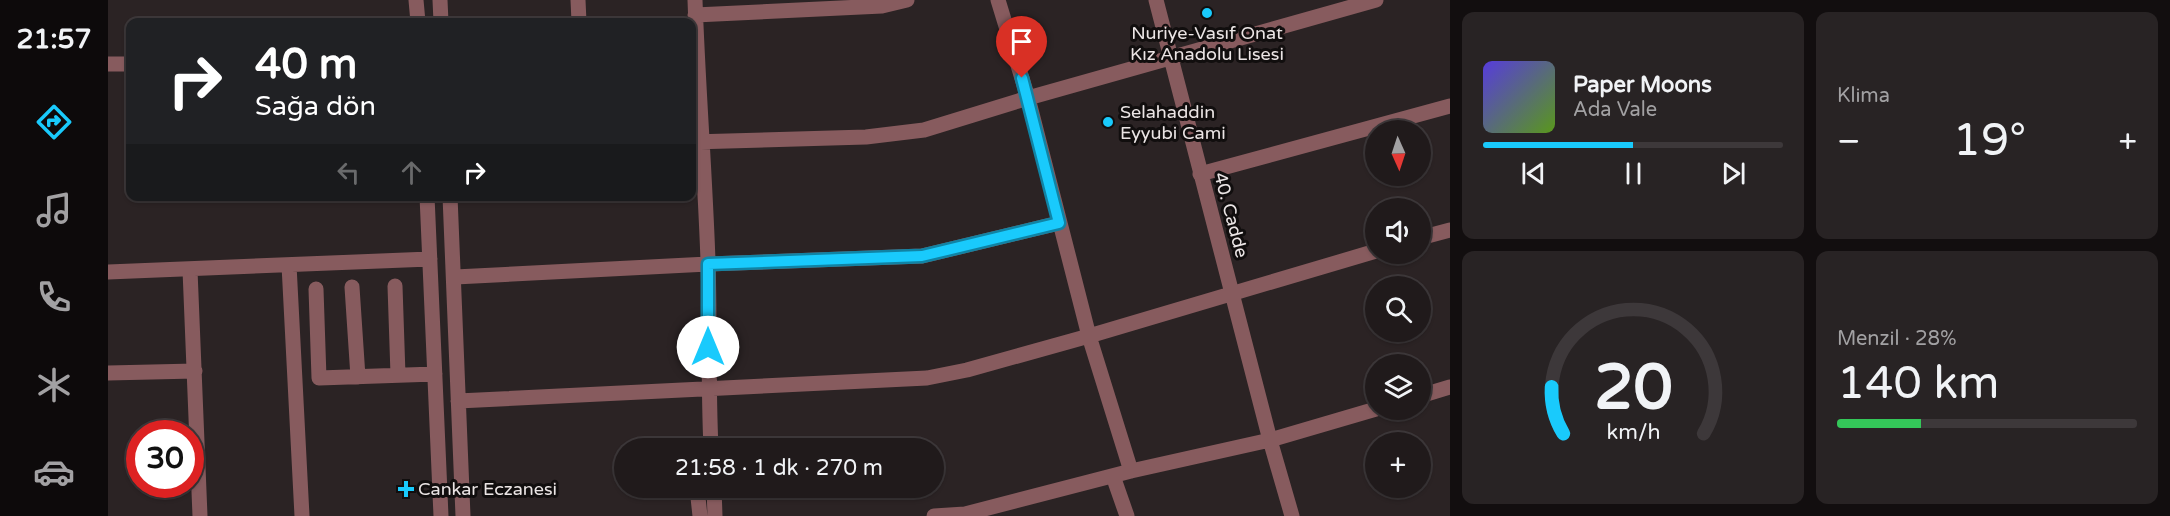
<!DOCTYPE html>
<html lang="tr">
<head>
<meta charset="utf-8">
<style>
  :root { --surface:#201a1b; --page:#282324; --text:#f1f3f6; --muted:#a2a1a3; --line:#3d383a; --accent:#19cafc }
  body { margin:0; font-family:"Varela Round",sans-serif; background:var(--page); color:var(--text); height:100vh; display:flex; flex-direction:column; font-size:22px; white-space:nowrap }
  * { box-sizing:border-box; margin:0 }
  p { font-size:20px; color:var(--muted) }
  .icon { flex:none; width:33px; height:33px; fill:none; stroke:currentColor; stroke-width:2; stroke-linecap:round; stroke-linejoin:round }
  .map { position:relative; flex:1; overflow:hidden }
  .sheet { display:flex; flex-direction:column; gap:12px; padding:12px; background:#120e0f; width:720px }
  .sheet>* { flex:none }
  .top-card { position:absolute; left:18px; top:18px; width:570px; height:183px; border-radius:12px; box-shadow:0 2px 4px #0004,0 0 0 2px var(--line); background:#202124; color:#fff; overflow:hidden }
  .needle { width:39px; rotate:177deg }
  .fabs { position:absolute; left:1257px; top:120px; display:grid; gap:12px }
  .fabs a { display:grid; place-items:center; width:66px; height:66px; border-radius:50%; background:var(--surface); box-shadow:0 2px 4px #0004,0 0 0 2px var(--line); font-size:30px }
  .speed { position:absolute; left:18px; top:420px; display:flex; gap:12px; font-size:30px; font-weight:700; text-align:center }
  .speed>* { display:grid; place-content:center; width:78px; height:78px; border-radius:50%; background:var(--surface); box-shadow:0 2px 4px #0004,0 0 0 2px var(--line); line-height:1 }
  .speed .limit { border:9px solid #d22; background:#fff; color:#111 }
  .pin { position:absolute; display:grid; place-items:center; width:51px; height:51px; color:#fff; margin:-62px -26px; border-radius:50% 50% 50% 0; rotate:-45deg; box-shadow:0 0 6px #0007 }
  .pin .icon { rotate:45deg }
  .me { position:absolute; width:66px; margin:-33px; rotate:0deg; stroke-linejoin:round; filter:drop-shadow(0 0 4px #0008) }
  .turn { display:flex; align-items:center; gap:21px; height:126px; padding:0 30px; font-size:27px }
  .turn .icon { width:78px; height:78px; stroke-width:2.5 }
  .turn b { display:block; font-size:42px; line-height:51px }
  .lanes { display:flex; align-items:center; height:57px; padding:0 30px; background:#0003; justify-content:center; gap:30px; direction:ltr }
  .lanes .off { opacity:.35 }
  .big { font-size:45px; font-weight:600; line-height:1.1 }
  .sheet .tile { flex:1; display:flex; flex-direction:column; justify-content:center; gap:9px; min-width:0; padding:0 21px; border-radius:12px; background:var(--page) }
  .sheet .dial { align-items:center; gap:0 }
  .dial svg { height:156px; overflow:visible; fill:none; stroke:var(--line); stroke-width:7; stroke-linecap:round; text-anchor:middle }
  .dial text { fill:var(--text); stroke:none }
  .song { display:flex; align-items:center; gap:18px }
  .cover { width:72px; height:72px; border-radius:9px; background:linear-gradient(135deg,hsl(250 70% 55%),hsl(90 70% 35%)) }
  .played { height:6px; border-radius:3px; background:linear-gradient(90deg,var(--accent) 50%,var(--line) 50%) }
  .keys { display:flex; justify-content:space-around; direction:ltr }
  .heat { display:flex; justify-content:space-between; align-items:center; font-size:33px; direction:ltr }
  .charge { height:9px; border-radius:4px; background:linear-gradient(90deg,#34c759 28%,var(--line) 0) }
  .sheet .tiles { flex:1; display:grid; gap:12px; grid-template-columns:repeat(2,1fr) }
  .trip { position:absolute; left:506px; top:438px; width:330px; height:60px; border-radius:30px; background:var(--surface); box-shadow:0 2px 4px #0004,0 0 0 2px var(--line); font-weight:600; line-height:60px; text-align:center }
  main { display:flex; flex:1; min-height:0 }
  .menu { display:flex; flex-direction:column; width:108px; justify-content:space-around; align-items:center; background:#0d0a0b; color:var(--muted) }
  .menu .icon { width:42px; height:42px }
  .menu .selected { color:var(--accent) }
  .menu b { font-size:27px; color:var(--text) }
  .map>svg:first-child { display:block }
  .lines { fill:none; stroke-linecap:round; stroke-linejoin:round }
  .minor { stroke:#875b5e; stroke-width:15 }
  .route-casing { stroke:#1083a4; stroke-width:15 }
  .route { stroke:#19cafc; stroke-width:10 }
  .poi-dot { fill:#19cafc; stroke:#110e0e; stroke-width:2 }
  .labels { text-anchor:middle; stroke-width:6; stroke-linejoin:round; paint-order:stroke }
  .poi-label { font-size:18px; fill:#ebe5e5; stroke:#110e0e; text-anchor:start }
  .street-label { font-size:18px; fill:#ebe5e5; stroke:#110e0e }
</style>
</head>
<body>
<main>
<nav class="menu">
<b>21:57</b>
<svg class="icon selected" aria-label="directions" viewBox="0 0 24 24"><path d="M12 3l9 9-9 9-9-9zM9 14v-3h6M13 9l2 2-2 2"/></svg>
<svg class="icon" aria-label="music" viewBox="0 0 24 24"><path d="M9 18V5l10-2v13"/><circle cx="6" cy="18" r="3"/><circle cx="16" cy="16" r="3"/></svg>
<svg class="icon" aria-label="phone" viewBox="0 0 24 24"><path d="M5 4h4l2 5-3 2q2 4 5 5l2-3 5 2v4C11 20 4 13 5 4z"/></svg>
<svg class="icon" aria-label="climate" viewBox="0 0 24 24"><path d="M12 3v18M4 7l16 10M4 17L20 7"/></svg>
<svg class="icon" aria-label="car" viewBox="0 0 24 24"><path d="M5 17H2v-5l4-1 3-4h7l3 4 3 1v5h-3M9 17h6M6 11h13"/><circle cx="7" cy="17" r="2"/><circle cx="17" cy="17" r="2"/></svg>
</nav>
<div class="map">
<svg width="1342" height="516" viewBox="0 0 1342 516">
  <rect width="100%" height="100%" fill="#2b2324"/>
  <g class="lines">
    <path class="minor" d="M308,0L310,22
      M332,0L333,22
      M470,0L471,22
      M587,0C590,87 597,174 600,261C602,323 600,386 603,448
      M890,0L920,98L981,336L1023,471
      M1048,0L1162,440L1184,516
      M587,15L774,6L799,0
      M0,64H22
      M584,142L758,137L816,130L920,98L1268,0
      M1092,174L1342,106
      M319,196L333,516
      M342,196L355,516
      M1312,238L1342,230
      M181,265L194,516
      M82,270L92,516
      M0,272L322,259
      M347,277L600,264L814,256L951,223
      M287,286L290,375
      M244,287L250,377
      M208,289L211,378L327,374
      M0,373L87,371
      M1312,396L1342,387
      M350,401L819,378L859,370L981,336L1268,251
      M1005,476L1019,516
      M589,488L592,516
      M606,488L607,516
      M826,516L857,514L1023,471L1162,440L1268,409"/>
  </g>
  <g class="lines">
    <g class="route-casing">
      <path id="route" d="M600,347V264L814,256L951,223L914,78"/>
    </g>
    <use href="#route" class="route"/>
  </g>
  <g class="poi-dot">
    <circle cx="1099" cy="13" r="6"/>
    <circle cx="1000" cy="122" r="6"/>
    <path d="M295 480h6v6h6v6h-6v6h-6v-6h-6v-6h6z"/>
  </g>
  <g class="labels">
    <g class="poi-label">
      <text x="1099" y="39" text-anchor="middle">Nuriye-Vasıf Onat<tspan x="1099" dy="21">Kız Anadolu Lisesi</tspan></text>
      <text x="1012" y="118">Selahaddin<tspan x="1012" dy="21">Eyyubi Cami</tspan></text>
      <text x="310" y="495">Cankar Eczanesi</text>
    </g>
    <g class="street-label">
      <text transform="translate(1123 215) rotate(75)" y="6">40. Cadde</text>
    </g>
  </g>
</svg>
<div class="fabs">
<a><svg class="needle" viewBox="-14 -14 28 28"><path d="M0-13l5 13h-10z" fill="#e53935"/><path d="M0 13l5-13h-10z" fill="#a2a1a3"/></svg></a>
<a><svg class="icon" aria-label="sound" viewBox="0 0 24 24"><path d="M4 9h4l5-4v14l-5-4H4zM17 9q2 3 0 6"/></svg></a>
<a><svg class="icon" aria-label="search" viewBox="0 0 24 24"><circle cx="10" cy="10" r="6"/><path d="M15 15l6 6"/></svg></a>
<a><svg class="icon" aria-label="layers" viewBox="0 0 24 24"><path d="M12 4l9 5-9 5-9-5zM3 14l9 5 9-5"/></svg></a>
<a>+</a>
</div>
<div class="speed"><div class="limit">30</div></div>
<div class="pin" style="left:914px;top:78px;background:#d93025"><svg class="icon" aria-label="arrive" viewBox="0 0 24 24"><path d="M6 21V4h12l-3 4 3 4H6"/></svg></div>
<svg class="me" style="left:600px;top:347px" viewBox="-20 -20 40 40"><circle r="19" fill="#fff"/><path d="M0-13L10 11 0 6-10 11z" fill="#19cafc"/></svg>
<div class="trip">21:58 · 1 dk · 270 m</div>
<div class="top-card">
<div class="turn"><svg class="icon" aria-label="right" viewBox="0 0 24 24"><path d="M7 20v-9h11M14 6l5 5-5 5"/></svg><div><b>40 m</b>Sağa dön</div></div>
<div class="lanes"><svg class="icon off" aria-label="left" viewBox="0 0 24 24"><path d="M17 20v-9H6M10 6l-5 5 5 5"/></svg><svg class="icon off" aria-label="ahead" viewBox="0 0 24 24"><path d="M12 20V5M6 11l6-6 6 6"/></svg><svg class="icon" aria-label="right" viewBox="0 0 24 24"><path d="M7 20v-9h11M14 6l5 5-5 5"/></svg></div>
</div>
</div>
<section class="sheet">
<div class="tiles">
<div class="tile">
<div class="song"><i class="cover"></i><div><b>Paper Moons</b><p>Ada Vale</p></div></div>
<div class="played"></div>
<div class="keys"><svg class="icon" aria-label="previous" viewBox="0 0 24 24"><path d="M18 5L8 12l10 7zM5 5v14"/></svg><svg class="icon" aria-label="pause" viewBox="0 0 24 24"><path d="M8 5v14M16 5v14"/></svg><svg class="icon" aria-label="next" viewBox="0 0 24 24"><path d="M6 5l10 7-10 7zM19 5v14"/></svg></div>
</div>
<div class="tile"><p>Klima</p>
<div class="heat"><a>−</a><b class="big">19°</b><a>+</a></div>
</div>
<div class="tile dial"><svg viewBox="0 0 100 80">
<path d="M14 69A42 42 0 1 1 86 69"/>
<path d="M14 69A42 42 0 0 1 8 45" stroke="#19cafc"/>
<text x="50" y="56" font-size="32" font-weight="700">20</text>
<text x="50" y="72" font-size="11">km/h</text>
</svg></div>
<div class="tile"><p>Menzil · 28%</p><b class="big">140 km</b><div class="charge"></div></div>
</div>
</section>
</main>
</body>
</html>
